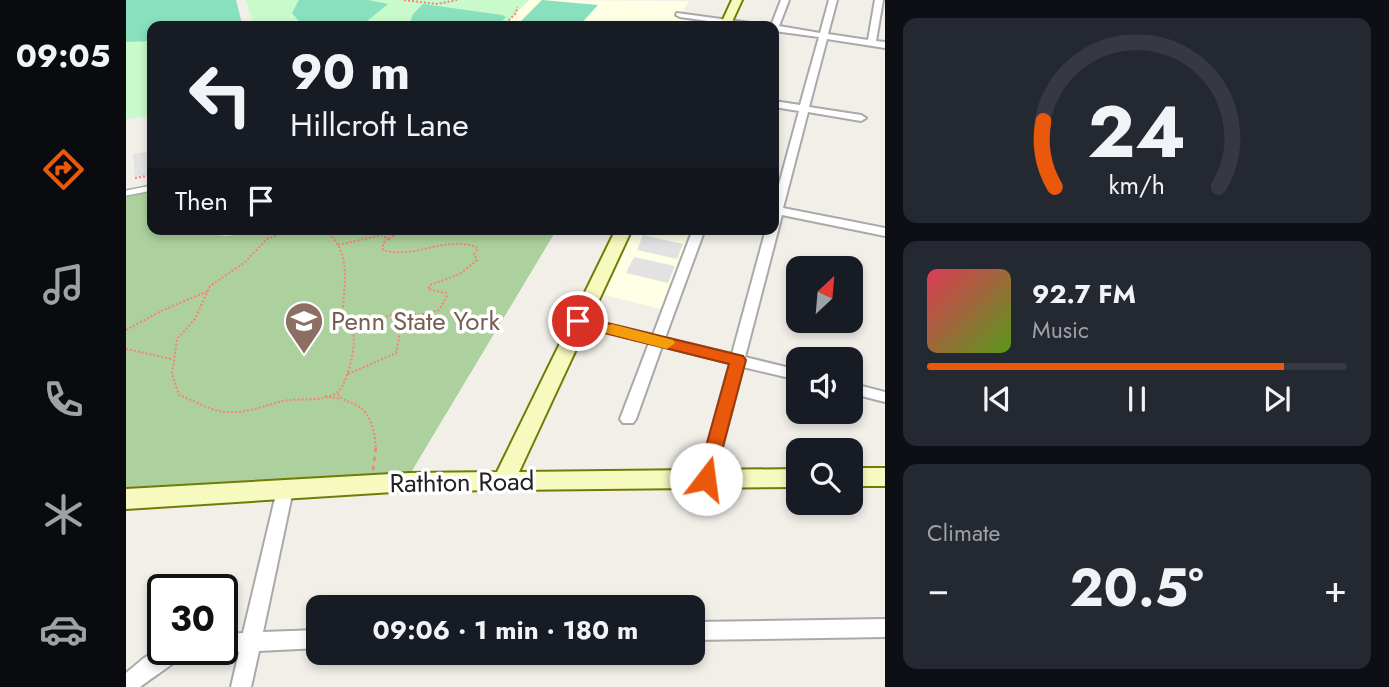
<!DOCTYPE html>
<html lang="en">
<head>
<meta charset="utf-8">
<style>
  :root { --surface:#171b24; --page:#242831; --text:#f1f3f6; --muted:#9ea1a6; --line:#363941; --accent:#ea580c }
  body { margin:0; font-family:Jost,sans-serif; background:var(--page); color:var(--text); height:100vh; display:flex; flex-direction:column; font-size:26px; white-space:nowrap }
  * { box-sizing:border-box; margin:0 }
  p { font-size:23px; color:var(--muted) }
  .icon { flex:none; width:38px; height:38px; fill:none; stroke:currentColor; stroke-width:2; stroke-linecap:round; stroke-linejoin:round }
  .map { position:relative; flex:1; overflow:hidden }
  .drawer { display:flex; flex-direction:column; gap:18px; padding:18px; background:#0d0f14; width:504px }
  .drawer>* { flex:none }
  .top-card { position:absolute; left:21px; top:21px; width:632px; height:214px; border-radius:14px; box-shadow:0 4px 10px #0003; background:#171b24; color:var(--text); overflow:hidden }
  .needle { width:46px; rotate:26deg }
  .tools { position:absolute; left:660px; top:256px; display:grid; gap:14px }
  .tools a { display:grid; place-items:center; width:77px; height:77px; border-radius:14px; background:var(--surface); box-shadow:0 4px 10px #0003; font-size:35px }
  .speed { position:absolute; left:21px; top:574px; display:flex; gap:14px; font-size:35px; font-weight:700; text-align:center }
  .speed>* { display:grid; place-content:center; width:91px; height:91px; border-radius:50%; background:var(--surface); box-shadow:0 4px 10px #0003; line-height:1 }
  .speed .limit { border:4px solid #111; border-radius:10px; background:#fff; color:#111 }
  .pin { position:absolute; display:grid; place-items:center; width:60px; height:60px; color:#fff; margin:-30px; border:4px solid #fff; border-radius:50%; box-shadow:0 2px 7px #0007 }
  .me { position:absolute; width:77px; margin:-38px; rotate:15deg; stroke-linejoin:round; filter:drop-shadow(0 0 5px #0008) }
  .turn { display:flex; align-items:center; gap:24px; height:147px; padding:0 28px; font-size:32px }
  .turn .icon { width:91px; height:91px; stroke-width:2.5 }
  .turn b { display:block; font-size:49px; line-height:60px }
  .then { display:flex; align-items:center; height:66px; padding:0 28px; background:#0003; gap:14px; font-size:26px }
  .big { font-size:52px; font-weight:700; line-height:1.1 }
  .drawer .tile { flex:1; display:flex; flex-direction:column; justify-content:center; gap:10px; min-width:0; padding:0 24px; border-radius:14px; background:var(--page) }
  .drawer .dial { align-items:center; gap:0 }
  .dial svg { height:182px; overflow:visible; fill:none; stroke:var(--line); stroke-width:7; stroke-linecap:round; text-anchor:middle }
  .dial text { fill:var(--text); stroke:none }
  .song { display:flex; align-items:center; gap:21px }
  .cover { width:84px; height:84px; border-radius:10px; background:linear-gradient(135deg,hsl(350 70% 55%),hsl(90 70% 35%)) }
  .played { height:7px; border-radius:4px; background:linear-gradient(90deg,var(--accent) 85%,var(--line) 85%) }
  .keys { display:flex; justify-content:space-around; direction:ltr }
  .heat { display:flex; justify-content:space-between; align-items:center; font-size:38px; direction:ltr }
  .trip { position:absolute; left:180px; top:595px; width:399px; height:70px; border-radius:14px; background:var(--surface); box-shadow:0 4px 10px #0003; font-weight:700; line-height:70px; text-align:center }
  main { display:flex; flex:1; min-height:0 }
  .tabs { display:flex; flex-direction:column; width:126px; justify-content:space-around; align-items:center; background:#090b0e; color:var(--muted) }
  .tabs .icon { width:49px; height:49px }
  .tabs .active { color:var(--accent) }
  .tabs b { font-size:32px; color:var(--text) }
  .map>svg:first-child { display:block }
  .education { fill:#ffffe5 }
  .forest { fill:#add19e }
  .park { fill:#c8facc }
  .pitch { fill:#88e0be }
  .parking { fill:#e2e2e2 }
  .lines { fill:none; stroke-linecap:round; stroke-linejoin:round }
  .lane-casing { stroke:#a9a9a9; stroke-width:8 }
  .street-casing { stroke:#a9a9a9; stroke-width:4 }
  .secondary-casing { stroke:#707d05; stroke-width:4 }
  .path-far1 { stroke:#fa8072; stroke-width:2; stroke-dasharray:2 2; stroke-linecap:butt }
  .path { stroke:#fa8072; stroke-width:2.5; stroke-dasharray:4.5 4.5; stroke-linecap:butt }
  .lane { stroke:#fff; stroke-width:5 }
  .street { fill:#fff; fill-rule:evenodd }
  .secondary { fill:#f7fabf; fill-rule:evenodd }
  .route { fill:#ea580c; stroke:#983908; stroke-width:2 }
  .slow { fill:#f59e0b }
  .labels { text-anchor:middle; stroke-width:7; stroke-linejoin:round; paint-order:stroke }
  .education-label { font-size:26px; fill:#785e54; stroke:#fff; text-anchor:start }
  .street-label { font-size:26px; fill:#222; stroke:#fff }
</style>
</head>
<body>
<main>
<nav class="tabs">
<b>09:05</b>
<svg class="icon active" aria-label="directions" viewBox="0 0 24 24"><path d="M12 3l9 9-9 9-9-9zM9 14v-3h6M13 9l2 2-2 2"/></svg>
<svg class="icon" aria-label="music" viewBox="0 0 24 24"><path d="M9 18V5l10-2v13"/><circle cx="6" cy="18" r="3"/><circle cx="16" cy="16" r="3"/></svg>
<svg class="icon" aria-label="phone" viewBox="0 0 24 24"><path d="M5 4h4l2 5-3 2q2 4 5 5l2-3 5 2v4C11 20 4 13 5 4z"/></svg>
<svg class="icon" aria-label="climate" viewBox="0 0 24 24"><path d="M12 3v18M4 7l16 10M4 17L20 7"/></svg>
<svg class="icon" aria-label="car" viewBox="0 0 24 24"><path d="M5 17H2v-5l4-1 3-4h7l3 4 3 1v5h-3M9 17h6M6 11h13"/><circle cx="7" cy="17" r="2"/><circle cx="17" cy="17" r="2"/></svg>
</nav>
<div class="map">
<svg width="759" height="687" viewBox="0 0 759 687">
  <rect width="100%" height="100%" fill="#f2efe9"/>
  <path class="education" d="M403,0L563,1L555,15L596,23L594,26H377Z
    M498,229H573L543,311L467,292Z"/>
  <path class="forest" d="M26,188V229H82L87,234L100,236L153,229H431L281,479L0,499V193Z"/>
  <path class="park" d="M0,0H110L116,26H26V116L0,119Z
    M120,0H403L377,26H128Z"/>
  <path class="pitch" d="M0,0H110L116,24L114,26H26V41L0,42Z
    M173,0H242L262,4L235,26H177L166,13Z
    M416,0L472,5L453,26H390Z
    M297,4L376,15L380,17L371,26H283L287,14Z"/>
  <path class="parking" d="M26,124V174L9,177L7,154L25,151L20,128Z
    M517,235L557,244L551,259L511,250Z
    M508,257L549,266L542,283L500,273Z"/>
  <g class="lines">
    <g class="lane-casing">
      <path id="lane" d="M0,193L26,188"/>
    </g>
    <g class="street-casing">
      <path id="street" d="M655,0H663L653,26L694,33L703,0H711L702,34L742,40L749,0H757L750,41L759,42V48L701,39L683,107L735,115L740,118L735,121L682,112L657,208L759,228V236L656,215L619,357L672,370V380L617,367L588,479L586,484L580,486L574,484L572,479L604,363L536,346L510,419L507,423H497L494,419L523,343L447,324L445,321L452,317L527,335L567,229H579L539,338L606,354L640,229H648V203L673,111L648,107V101L674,105L693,37L648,31V26H645Z
        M551,13L632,24L636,26H617L554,17L550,15Z
        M724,383L759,392V402L724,393Z
        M159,483L165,485L167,490L137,632L192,630V648L133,651L125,687H105L113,652H96L89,649H96V634L117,633L151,490L153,485Z
        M759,619V637L567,640V622Z
        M37,647V649H62C58,658 25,678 14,687H0V673L18,658Z"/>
    </g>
    <g class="secondary-casing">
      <path id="secondary" d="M606,0H616L604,26H594Z
        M490,229H506L393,472L672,469V487L283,491L0,509V489L283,473L371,472Z
        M724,468H759V486H724Z"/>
    </g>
    <path class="path-far1" d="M278,0L311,4L331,0
      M377,26L390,13L391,7
      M9,178L26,175
      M185,229L159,231L141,239L118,263L84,286L69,319L51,339L46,374L53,395C66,400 80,408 93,411C114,416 137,406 157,401C174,397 207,405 217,385C224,369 231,345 226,327C223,320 217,317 217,308C219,279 225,250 198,229
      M263,239L277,229
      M212,245L256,235L262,239L257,243V250C289,260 322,234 352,248L348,254L351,260L334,274L304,285L302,289L320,293L321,296L313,310L300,314L264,315L227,331
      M0,330L35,311L82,291
      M0,349L46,359
      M222,374L270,353L275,327L293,316
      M212,394C217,402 224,401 232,406C246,414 249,435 250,449
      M199,396L214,399"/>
    <path class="path" d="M247,470L250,447"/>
    <use href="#lane" class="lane"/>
    <use href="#street" class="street"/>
    <use href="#secondary" class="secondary"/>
  </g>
  <path class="route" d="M452,316L617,356L620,360L587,484L580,487L573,484L571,479L603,364L447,325L444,321L447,318Z"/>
  <path class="slow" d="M486,324L547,340L549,343L541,349L480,333L478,330L480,326Z"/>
  <defs>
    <g id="university-pin" transform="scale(2.0125)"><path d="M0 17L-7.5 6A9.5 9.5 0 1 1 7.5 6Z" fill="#8d6e63" stroke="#fff"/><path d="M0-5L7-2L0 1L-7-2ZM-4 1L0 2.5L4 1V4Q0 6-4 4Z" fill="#fff"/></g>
  </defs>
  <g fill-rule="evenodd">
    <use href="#university-pin" x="178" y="321"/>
  </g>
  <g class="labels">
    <g class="education-label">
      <text x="205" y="330">Penn State York</text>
    </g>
    <g class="street-label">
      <text transform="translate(336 482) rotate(-1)" y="9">Rathton Road</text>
    </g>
  </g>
</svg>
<div class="tools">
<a><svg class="needle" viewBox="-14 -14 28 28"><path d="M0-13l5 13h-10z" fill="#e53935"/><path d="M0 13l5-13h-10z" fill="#9ea1a6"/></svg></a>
<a><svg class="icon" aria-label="sound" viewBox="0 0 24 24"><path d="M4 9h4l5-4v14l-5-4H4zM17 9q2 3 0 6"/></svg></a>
<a><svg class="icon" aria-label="search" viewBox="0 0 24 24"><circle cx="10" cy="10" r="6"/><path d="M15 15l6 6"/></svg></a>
</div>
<div class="speed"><div class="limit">30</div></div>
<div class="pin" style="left:452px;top:321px;background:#d93025"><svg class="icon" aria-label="arrive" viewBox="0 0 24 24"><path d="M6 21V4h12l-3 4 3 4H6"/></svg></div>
<svg class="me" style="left:580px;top:479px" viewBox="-20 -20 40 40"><circle r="19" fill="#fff"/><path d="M0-13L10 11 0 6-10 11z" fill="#ea580c"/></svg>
<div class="trip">09:06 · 1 min · 180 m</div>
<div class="top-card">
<div class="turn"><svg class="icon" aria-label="left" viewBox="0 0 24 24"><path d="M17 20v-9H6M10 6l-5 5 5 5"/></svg><div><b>90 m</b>Hillcroft Lane</div></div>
<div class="then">Then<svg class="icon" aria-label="arrive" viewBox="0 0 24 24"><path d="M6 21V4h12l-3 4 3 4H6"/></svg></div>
</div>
</div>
<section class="drawer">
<div class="tile dial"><svg viewBox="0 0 100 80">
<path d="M14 69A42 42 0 1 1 86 69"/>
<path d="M14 69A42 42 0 0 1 9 40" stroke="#ea580c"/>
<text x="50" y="56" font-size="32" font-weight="700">24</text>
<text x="50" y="72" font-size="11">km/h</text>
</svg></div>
<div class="tile">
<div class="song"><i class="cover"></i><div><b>92.7 FM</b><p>Music</p></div></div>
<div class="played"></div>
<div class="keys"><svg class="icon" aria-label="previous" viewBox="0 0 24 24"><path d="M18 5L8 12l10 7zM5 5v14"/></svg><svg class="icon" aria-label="pause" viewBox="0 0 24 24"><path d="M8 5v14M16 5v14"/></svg><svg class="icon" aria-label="next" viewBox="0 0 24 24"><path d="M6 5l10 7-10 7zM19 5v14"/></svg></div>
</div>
<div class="tile"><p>Climate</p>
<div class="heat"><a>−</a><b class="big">20.5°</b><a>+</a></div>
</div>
</section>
</main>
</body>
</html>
